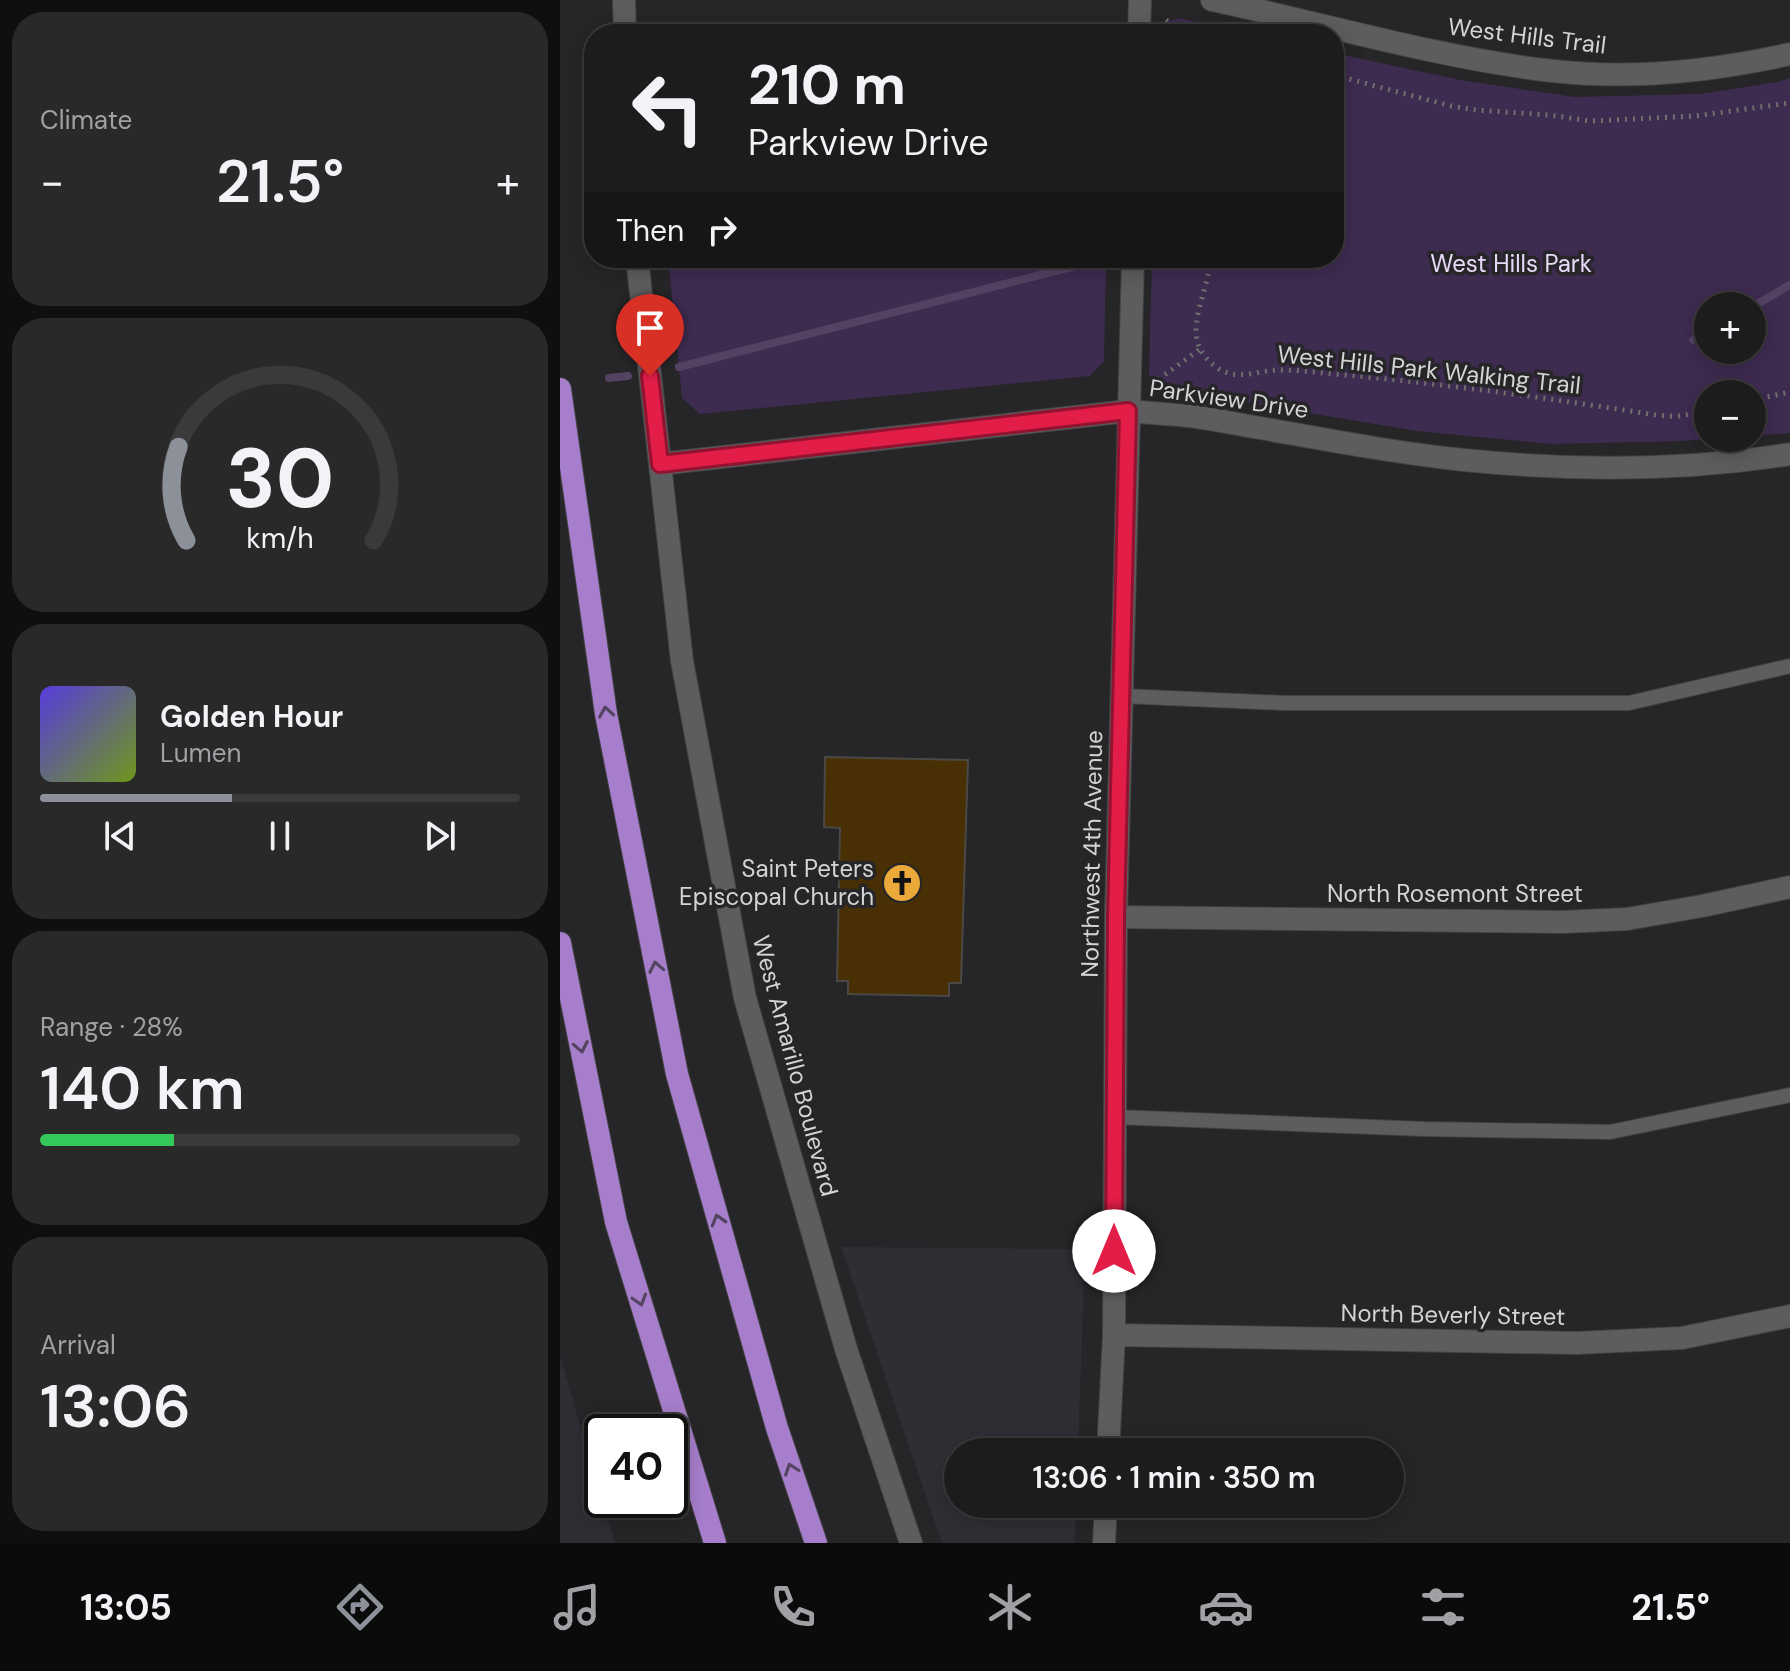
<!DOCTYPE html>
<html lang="en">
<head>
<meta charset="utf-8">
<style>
  :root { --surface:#1c1c1d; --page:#29292a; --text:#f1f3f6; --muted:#a0a1a4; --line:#3a3a3b; --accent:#8c9099 }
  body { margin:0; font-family:"DM Sans",sans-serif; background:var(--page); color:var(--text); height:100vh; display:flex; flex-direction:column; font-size:30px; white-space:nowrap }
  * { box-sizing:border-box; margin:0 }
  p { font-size:26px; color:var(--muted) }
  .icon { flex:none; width:44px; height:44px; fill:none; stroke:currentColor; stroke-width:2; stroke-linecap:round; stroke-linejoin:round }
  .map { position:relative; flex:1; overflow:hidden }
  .drawer { display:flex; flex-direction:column; gap:12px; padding:12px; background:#0f0f10; width:560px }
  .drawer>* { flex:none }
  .hud { position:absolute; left:24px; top:24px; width:760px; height:244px; border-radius:32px; box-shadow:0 4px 20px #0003,0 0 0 2px var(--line); background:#1c1c1d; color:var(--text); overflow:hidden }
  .tools { position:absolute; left:1134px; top:292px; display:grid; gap:16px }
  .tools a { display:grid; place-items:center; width:72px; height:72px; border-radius:50%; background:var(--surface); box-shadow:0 4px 20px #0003,0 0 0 2px var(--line); font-size:40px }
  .speed { position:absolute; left:24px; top:1414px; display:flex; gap:16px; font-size:40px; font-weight:700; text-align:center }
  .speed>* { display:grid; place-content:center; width:104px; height:104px; border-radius:50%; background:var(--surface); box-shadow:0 4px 20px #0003,0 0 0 2px var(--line); line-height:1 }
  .speed .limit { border:4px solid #111; border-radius:12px; background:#fff; color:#111 }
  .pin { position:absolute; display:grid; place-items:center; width:68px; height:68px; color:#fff; margin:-82px -34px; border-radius:50% 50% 50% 0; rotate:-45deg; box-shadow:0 0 8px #0007 }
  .pin .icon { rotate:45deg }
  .me { position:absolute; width:88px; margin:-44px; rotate:0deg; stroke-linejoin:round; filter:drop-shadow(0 0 6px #0008) }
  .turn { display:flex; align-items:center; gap:28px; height:168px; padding:0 32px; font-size:36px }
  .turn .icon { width:104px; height:104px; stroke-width:2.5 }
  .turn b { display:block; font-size:56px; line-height:68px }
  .then { display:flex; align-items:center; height:76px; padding:0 32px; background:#0003; gap:16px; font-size:30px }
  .big { font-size:60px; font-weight:600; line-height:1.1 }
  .drawer .tile { flex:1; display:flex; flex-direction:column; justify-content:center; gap:12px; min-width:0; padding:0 28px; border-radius:32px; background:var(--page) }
  .drawer .dial { align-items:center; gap:0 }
  .dial svg { height:208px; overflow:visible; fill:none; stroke:var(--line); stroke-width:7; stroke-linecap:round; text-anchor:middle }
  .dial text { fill:var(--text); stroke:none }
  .song { display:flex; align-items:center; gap:24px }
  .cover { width:96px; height:96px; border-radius:12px; background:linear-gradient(135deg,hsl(250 70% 55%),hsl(80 70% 35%)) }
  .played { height:8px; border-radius:4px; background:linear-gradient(90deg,var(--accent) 40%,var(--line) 40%) }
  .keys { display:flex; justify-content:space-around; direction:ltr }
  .heat { display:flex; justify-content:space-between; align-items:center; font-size:44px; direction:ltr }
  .charge { height:12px; border-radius:6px; background:linear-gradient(90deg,#34c759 28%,var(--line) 0) }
  .trip { position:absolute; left:384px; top:1438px; width:460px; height:80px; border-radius:40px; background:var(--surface); box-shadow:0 4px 20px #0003,0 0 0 2px var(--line); font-weight:600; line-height:80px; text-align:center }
  .tabs { display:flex; height:128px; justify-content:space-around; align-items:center; background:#0b0b0c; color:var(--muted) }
  .tabs .icon { width:56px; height:56px }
  .tabs .selected { color:var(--accent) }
  .tabs b { font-size:36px; color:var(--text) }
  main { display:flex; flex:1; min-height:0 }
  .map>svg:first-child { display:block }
  .built { fill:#312d35 }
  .green { fill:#3e2b50; fill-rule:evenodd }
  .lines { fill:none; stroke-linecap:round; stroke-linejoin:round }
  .stream { stroke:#534261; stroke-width:8 }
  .building { fill:#493004; stroke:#4a4946; stroke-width:2 }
  .service-casing { stroke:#424143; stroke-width:16 }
  .minor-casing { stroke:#424143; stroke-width:24 }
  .tertiary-casing { stroke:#424143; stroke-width:24 }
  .trunk-casing { stroke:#424143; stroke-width:24 }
  .path { stroke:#707071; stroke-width:5; stroke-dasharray:2 6; stroke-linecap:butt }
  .service { stroke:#5d5c5f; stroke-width:14 }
  .minor { stroke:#5d5c5f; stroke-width:22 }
  .tertiary { stroke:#5d5c5f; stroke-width:22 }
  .trunk { stroke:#a67ecb; stroke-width:22 }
  .oneway { stroke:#534460 }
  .route-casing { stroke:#92132f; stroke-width:20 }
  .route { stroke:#e11d48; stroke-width:14 }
  .labels { text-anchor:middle; stroke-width:7; stroke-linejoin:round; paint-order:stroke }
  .street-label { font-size:24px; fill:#d4d4d5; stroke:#262527 }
  .park-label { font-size:24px; fill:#e8d9f8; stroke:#262527 }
  .poi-label { font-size:24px; fill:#d4d4d5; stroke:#262527; text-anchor:end }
</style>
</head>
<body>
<main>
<section class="drawer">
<div class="tile"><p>Climate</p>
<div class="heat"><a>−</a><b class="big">21.5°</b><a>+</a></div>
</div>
<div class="tile dial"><svg viewBox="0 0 100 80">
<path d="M14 69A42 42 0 1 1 86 69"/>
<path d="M14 69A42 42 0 0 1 11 33" stroke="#8c9099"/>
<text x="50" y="56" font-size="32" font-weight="700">30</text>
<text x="50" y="72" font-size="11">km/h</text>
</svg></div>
<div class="tile">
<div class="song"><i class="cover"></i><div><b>Golden Hour</b><p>Lumen</p></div></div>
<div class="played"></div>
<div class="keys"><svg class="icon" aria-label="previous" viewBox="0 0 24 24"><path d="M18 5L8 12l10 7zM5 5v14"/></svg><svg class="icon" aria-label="pause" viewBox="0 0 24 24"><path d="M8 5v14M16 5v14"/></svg><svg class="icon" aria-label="next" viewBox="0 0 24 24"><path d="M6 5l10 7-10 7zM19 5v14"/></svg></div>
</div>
<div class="tile"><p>Range · 28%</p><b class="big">140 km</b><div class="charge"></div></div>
<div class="tile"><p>Arrival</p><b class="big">13:06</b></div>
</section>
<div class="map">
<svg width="1230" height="1543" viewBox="0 0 1230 1543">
  <rect width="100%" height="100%" fill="#262527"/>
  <path class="built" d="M281,1247L525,1249L518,1452H398V1504H516L515,1543H382Z
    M0,1356L42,1500L55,1543H0Z"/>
  <path class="green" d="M620,18L689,34H601L605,22Z
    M535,22L550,34H138L380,25Z
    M774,53L900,80L1014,97L1140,94L1218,82L1230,78V433L1192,436V394H1148V438H1162L1122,441L991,444L857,431L600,388L589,375L592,258H774ZM1148,306H1192V350H1148Z
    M108,258H546L544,361L530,376L140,414L122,398Z"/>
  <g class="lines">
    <path class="stream" d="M1192,307L1230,285
      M1133,340L1148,333
      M119,367L547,258
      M49,378L68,376"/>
  </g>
  <path class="building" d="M265,757L408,760L401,983H389V996L288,994V981H277L280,828L264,827Z"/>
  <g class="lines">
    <g class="service-casing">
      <path id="service" d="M562,696L725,703H1069L1230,666
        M555,1117L864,1129L1050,1132L1230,1095"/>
    </g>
    <g class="minor-casing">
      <path id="minor" d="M100,464L568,411C588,413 609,414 629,416C653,419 677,424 700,428C768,440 836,453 904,460C1012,471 1123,471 1230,454
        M556,917L1002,922L1067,919L1142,906L1230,887
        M554,1335L1016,1343L1122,1338L1230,1316"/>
    </g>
    <g class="tertiary-casing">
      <path id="tertiary" d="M64,0L65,34
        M652,0C766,24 878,58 993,71C1072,80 1153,71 1230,54
        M579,34L580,0
        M77,258L122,661L185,998L286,1349L351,1543
        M548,1452L554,1335L556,917L573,258
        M544,1543L546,1504"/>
    </g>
    <g class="trunk-casing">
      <path id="trunk" d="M0,389L46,714L117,1074L217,1428L256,1543
        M0,943L56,1222L155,1543"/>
    </g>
    <path class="path" d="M606,20L622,34
      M774,75L891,106L916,110L989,115L1031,121L1135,116L1230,103
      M650,258C649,299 614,339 659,369C678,381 699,370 719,370C737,370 755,372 773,374C848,380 923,390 997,400C1021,404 1046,407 1070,411C1086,413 1102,417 1118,416C1128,415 1138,412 1148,410
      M592,384L640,349
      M1192,400L1230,392"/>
    <use href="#service" class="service"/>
    <use href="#minor" class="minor"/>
    <use href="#tertiary" class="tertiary"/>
    <use href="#trunk" class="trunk"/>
  </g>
  <defs><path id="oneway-chevron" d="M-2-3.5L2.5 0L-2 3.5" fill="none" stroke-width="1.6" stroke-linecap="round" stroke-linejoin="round" transform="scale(2)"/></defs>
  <g class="oneway">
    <use href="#oneway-chevron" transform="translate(46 712) rotate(-99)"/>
    <use href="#oneway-chevron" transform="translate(96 967) rotate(-101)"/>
    <use href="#oneway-chevron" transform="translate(21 1047) rotate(79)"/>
    <use href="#oneway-chevron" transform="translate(158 1220) rotate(-106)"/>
    <use href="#oneway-chevron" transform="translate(80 1300) rotate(73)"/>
    <use href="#oneway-chevron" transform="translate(231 1469) rotate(-109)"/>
  </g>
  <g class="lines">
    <g class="route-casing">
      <path id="route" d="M90,376L100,464L568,411L556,917L554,1251"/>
    </g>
    <use href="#route" class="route"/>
  </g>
  <defs>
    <g id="church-disc" transform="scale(2)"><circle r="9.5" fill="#eba939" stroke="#262527"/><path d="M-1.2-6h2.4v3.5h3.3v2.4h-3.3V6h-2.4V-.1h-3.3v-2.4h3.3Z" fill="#111"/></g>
  </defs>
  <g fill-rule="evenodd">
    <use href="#church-disc" x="342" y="883"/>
  </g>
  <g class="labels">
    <g class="street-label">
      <text transform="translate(967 36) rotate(7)" y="8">West Hills Trail</text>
      <text transform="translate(869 370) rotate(6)" y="8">West Hills Park Walking Trail</text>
      <text transform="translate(669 399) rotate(8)" y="8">Parkview Drive</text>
      <text transform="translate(532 854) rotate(-89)" y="8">Northwest 4th Avenue</text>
      <text x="895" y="902">North Rosemont Street</text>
      <text transform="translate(235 1066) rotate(75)" y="8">West Amarillo Boulevard</text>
      <text transform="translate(893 1315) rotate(1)" y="8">North Beverly Street</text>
    </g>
    <g class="park-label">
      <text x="951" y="272">West Hills Park</text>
    </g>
    <g class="poi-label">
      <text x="314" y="877">Saint Peters<tspan x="314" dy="28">Episcopal Church</tspan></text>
    </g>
  </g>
</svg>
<div class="tools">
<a>+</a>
<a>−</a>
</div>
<div class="speed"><div class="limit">40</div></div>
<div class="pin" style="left:90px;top:376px;background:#d93025"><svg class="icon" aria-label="arrive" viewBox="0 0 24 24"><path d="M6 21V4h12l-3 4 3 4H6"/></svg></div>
<svg class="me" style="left:554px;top:1251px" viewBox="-20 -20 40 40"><circle r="19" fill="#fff"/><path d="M0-13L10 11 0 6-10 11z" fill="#e11d48"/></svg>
<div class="trip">13:06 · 1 min · 350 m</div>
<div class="hud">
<div class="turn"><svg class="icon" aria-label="left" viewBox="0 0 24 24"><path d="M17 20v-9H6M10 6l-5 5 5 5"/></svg><div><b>210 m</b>Parkview Drive</div></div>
<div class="then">Then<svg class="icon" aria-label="right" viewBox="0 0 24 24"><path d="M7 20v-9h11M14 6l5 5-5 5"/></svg></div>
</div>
</div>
</main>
<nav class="tabs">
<b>13:05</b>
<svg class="icon selected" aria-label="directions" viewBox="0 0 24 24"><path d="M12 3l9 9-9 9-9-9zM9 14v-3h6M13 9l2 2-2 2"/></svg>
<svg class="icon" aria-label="music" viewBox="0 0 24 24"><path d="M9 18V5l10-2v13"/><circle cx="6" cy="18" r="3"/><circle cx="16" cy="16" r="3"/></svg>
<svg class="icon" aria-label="phone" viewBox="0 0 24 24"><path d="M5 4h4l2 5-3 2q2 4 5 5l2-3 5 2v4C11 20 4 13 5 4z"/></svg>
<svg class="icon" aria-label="climate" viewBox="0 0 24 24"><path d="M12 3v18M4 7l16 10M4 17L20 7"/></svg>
<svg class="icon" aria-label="car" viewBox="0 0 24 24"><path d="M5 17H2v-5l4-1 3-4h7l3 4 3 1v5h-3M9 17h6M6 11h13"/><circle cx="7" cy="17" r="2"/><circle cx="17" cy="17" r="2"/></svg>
<svg class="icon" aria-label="filters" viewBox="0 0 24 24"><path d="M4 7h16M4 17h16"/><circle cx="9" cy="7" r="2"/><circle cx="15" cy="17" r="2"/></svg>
<b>21.5°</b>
</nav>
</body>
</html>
